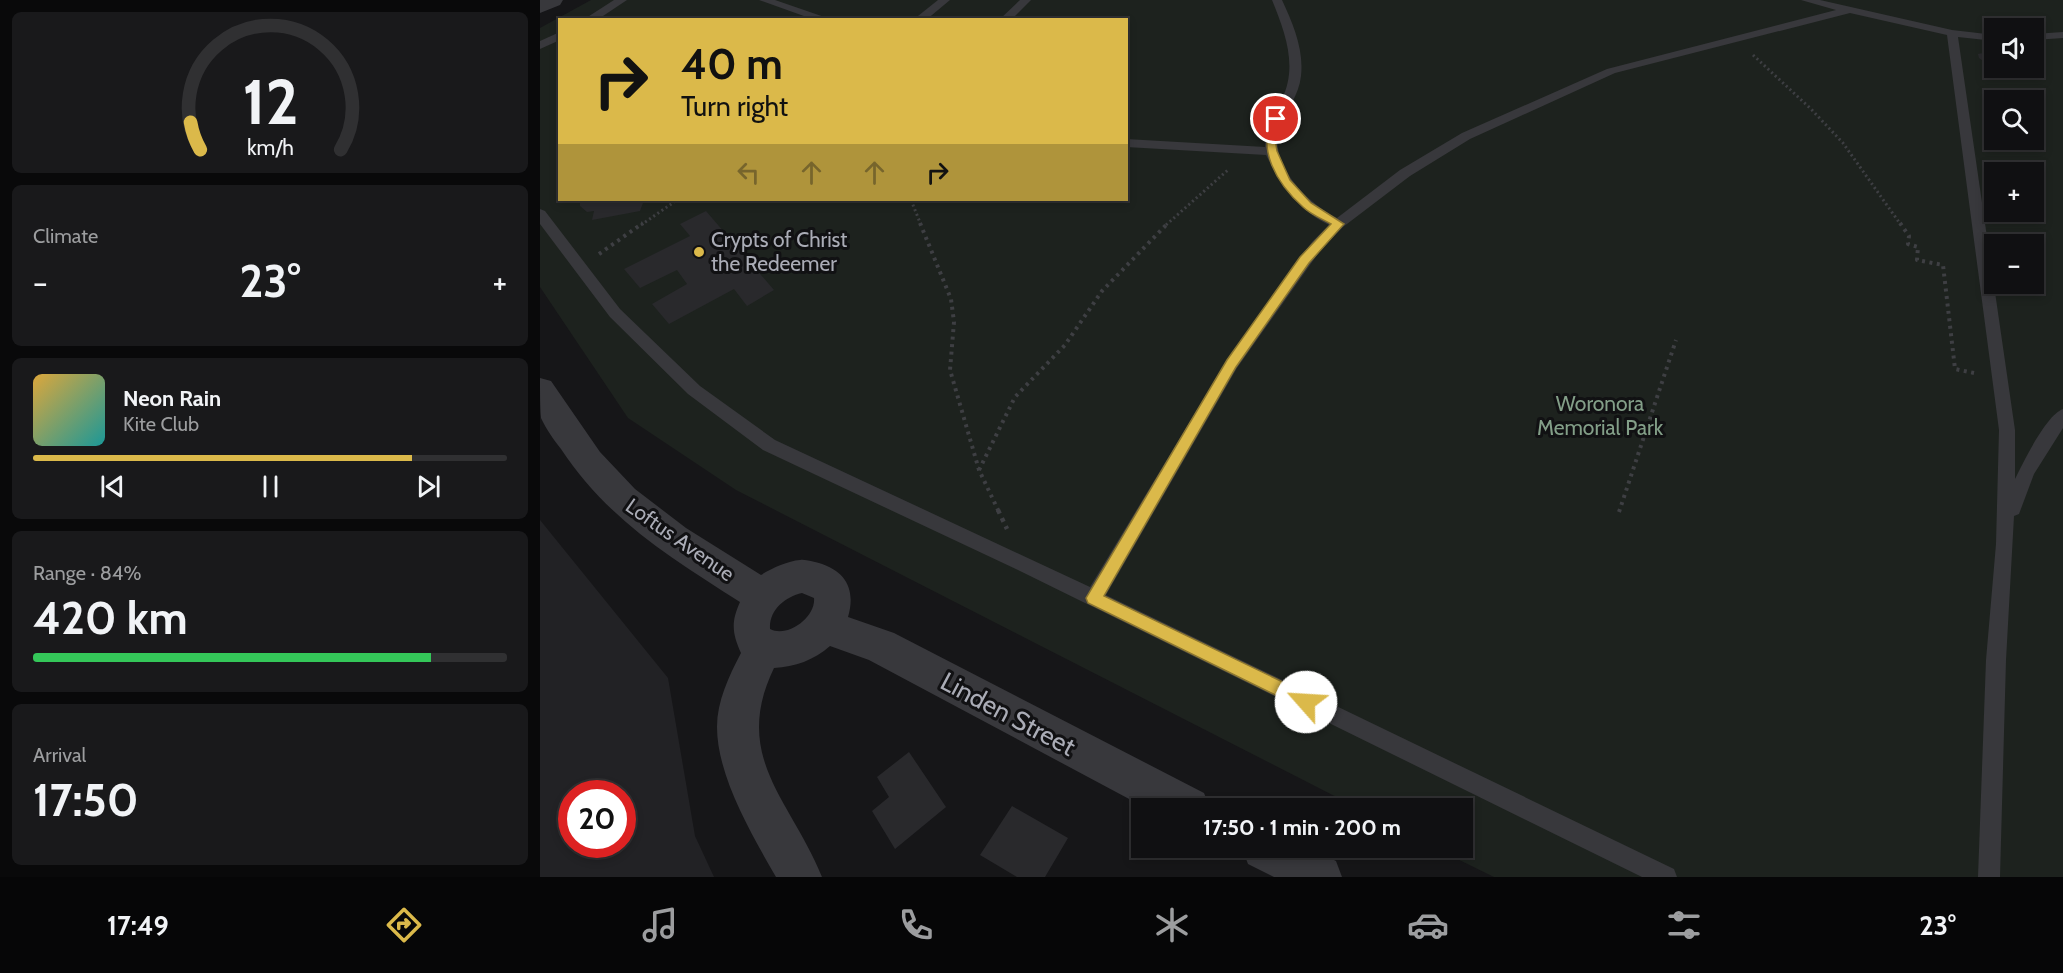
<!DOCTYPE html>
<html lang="en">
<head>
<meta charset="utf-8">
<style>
  :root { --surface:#101012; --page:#19191b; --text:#f1f3f6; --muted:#9c9d9f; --line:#303032; --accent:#dbb94a }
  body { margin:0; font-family:Cabin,sans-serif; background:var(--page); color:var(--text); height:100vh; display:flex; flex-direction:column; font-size:22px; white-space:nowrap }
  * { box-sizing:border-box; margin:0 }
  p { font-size:20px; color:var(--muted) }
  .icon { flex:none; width:33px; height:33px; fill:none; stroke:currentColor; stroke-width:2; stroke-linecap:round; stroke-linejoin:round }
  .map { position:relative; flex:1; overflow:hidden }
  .side { display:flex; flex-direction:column; gap:12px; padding:12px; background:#09090a; width:540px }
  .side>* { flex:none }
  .guide { position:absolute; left:18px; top:18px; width:570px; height:183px; border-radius:0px; box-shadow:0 3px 9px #0003,0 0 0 2px var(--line); background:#dbb94a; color:#111; overflow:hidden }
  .controls { position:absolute; left:1444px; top:18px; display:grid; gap:12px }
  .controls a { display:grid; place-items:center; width:60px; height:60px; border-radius:0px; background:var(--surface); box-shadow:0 3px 9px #0003,0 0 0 2px var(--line); font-size:30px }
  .speed { position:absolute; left:18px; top:780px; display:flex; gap:12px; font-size:30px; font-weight:700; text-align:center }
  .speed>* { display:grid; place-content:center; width:78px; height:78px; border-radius:50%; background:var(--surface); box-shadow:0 3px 9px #0003,0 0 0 2px var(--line); line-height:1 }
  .speed .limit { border:9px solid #d22; background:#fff; color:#111 }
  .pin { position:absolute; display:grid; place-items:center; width:51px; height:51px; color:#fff; margin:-26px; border:3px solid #fff; border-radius:50%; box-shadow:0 2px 6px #0007 }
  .me { position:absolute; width:66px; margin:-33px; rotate:296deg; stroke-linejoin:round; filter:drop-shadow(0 0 4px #0008) }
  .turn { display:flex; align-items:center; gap:21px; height:126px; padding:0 24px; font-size:27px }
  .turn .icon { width:78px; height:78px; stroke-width:2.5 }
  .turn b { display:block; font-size:42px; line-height:51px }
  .lanes { display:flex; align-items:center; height:57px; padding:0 24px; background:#0003; justify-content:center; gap:30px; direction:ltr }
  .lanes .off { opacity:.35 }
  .big { font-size:45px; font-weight:700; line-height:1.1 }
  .side .widget { flex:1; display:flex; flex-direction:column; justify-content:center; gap:9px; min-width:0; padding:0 21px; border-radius:9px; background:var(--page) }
  .side .dial { align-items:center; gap:0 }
  .dial svg { height:156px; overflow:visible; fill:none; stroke:var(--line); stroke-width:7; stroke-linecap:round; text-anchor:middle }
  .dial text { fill:var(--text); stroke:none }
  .song { display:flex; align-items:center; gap:18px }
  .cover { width:72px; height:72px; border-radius:9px; background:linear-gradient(135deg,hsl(40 70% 55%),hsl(180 70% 35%)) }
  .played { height:6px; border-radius:3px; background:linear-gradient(90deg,var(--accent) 80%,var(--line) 80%) }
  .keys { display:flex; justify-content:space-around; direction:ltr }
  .heat { display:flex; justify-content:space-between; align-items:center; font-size:33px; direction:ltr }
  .charge { height:9px; border-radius:4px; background:linear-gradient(90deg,#34c759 84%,var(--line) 0) }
  .trip { position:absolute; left:591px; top:798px; width:342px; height:60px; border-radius:0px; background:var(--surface); box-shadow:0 3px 9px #0003,0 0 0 2px var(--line); font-weight:700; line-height:60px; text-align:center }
  .tab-bar { display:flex; height:96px; justify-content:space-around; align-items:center; background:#060607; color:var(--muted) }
  .tab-bar .icon { width:42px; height:42px }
  .tab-bar .current { color:var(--accent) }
  .tab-bar b { font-size:27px; color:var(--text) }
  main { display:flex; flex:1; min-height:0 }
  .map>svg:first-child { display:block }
  .built { fill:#222225; fill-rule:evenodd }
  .green { fill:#1d221e; fill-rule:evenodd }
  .building { fill:#29292c }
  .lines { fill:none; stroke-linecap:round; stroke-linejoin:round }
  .path-far2 { stroke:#3e3f43; stroke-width:3; stroke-dasharray:2 3; stroke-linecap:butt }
  .path-far1 { stroke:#3e3f43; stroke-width:4; stroke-dasharray:3 4.5; stroke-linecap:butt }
  .path { stroke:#3e3f43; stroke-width:4.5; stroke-dasharray:4 5; stroke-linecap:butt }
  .service { fill:#38383c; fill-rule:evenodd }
  .minor { fill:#38383c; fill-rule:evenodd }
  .tertiary { fill:#38383c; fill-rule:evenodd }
  .route { fill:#dbb94a; stroke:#8e7830; stroke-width:1.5 }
  .poi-dot { fill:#dbb94a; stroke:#111113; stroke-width:2 }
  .labels { text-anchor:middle; stroke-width:6; stroke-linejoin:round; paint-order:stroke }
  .poi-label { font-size:21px; fill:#aaacb6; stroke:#111113; text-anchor:start }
  .park-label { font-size:21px; fill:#839f88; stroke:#111113 }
  .street-label { font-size:21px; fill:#aaacb6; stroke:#111113 }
  .near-street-label { font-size:26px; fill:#aaacb6; stroke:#111113 }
</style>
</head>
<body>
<main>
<section class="side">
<div class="widget dial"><svg viewBox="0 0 100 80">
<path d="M14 69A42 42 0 1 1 86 69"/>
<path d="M14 69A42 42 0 0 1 9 55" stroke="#dbb94a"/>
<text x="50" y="56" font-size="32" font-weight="700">12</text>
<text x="50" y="72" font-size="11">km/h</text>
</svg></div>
<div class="widget"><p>Climate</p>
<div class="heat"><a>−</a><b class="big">23°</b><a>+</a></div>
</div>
<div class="widget">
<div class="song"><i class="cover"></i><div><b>Neon Rain</b><p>Kite Club</p></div></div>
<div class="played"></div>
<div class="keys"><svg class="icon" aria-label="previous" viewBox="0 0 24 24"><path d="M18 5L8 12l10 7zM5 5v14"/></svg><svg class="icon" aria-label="pause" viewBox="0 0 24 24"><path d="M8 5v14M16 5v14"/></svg><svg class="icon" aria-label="next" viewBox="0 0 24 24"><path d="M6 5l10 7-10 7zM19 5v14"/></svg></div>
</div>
<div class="widget"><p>Range · 84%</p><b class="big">420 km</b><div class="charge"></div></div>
<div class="widget"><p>Arrival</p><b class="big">17:50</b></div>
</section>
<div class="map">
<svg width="1523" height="877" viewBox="0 0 1523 877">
  <rect width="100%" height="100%" fill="#161618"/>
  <path class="built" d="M0,520L128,678L155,836L174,877H0ZM32,794H82V844H32Z"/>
  <path class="green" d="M51,0H1523V877H954L895,848H922V808H818L196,490L88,418L0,287V28ZM20,20H586V200H20ZM1455,28H1494V68H1455ZM1455,100H1494V140H1455ZM1455,172H1494V212H1455ZM1455,244H1494V284H1455Z"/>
  <path class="building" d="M1443,53L1455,58V61H1443L1439,58L1438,54Z
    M40,200H110L108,203H103L100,211L52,220L54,211L47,212L40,206Z
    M166,211L234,290L207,306L194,289L129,324L112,304L147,284L137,270L100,288L84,269L150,236L140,224Z
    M369,752L406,807L355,849L332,811L349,797L337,777Z
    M472,806L528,838L505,877H477L440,855Z"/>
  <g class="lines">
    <path class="path-far2" d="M1213,55L1271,109L1303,143L1361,225
      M371,200L381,225
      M101,225L137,200
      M626,225L689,169"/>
    <path class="path-far1" d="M380,223L411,299L414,322L410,370L439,470L459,512
      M1360,223L1369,236L1368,244L1378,247L1377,260L1403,265L1415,369L1434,373
      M59,254L103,223
      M439,470L475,397L525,345L562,291L628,223
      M1079,512L1136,340"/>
    <path class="path" d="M458,510L467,529"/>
    <path class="service" d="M74,0H87L57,20H43Z
      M219,0H235L293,20H275Z
      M398,0H410L386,20H373Z
      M480,0H491L471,20H459Z
      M732,0H742C753,24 764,49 761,76C759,95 747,109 740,127C727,163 767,203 797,218L860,170L922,133L1067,69L1296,10L1261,0H1280L1412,30L1455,35V41L1418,37L1475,430V479C1483,463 1506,415 1523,409V428L1494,474L1479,514L1474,516L1466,660L1460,877H1438L1446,660L1456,544L1459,430L1407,35L1310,13L1075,73L930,139L870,176L803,227L782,248L697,368L566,595L1134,869L1137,877H1102L480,571L223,450L148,394L70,317L0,224V209L5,211L80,309L160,386L235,440L550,587L687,360L772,242L789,225C758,210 741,185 726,155L586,147V139L725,147C724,129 735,115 742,99C758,66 745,32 732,0Z
      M20,32V40L0,49V41Z
      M1523,32V38L1494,40V34Z"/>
    <path class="minor" d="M0,0H23L20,5L0,13Z"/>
    <path class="tertiary" d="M0,378L11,381L60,452L95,489L146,528L221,575C232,568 248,561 260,560C266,559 273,562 279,563C306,571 316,590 308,617L354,633L664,793L670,808H606L329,660L290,646C274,660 255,667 234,668C191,757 251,800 282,877H236C212,835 177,776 177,727C177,701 189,676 201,653C192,633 191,622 200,602C131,558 67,519 21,449C14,440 6,429 1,418C0,408 0,389 0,378ZM262,593L274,598C276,617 248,638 230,629C229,610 245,597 262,593Z
      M702,848H769L796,861L802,877H734L708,864Z"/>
  </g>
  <path class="route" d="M733,116L741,119L735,138L737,151L750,180L771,203L804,224L769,263L696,367L564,596L772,696L774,702L772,707L766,710L548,603L546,598L687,360L760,257L791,224C782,219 770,214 763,207C737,184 716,149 733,116Z"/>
  <circle class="poi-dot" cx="159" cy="252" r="6"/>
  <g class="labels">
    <g class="poi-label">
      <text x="171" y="247">Crypts of Christ<tspan x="171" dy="24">the Redeemer</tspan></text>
    </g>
    <g class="park-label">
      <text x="1060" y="411">Woronora<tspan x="1060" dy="24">Memorial Park</tspan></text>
    </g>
    <g class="street-label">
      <text transform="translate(140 540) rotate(35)" y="7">Loftus Avenue</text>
    </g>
    <g class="near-street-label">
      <text transform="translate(468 714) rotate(28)" y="9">Linden Street</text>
    </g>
  </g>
</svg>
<div class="controls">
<a><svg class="icon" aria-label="sound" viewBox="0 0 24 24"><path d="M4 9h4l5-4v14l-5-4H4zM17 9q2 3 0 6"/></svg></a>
<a><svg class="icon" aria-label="search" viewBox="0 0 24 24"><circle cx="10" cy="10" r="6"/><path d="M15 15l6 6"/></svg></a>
<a>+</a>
<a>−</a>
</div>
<div class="speed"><div class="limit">20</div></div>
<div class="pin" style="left:736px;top:119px;background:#d93025"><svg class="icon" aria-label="arrive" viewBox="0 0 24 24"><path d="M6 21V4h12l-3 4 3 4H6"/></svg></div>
<svg class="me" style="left:766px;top:702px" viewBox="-20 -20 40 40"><circle r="19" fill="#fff"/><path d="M0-13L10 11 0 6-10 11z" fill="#dbb94a"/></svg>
<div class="trip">17:50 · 1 min · 200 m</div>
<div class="guide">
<div class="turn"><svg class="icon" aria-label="right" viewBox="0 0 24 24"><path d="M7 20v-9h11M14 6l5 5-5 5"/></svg><div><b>40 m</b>Turn right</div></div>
<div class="lanes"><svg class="icon off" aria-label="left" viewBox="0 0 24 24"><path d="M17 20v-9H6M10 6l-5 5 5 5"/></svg><svg class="icon off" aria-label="ahead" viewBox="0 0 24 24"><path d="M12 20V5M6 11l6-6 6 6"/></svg><svg class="icon off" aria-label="ahead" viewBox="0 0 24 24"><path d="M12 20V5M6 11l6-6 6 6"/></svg><svg class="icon" aria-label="right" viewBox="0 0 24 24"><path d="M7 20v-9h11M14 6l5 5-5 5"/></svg></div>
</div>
</div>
</main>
<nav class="tab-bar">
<b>17:49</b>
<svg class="icon current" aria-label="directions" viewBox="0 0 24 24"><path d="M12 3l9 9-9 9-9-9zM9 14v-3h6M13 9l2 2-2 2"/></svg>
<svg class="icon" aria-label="music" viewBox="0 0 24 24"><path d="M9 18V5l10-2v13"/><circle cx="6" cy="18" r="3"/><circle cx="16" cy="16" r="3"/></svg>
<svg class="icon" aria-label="phone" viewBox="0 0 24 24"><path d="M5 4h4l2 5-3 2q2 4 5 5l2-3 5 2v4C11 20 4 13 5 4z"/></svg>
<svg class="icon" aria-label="climate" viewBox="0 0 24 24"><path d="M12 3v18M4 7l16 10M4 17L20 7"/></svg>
<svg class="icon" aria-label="car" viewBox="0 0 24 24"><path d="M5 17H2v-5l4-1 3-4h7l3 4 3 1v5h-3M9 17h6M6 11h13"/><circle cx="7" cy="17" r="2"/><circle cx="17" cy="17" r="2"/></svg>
<svg class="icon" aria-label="filters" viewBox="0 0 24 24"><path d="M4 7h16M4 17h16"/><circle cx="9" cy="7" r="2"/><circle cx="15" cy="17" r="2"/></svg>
<b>23°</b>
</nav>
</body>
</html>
